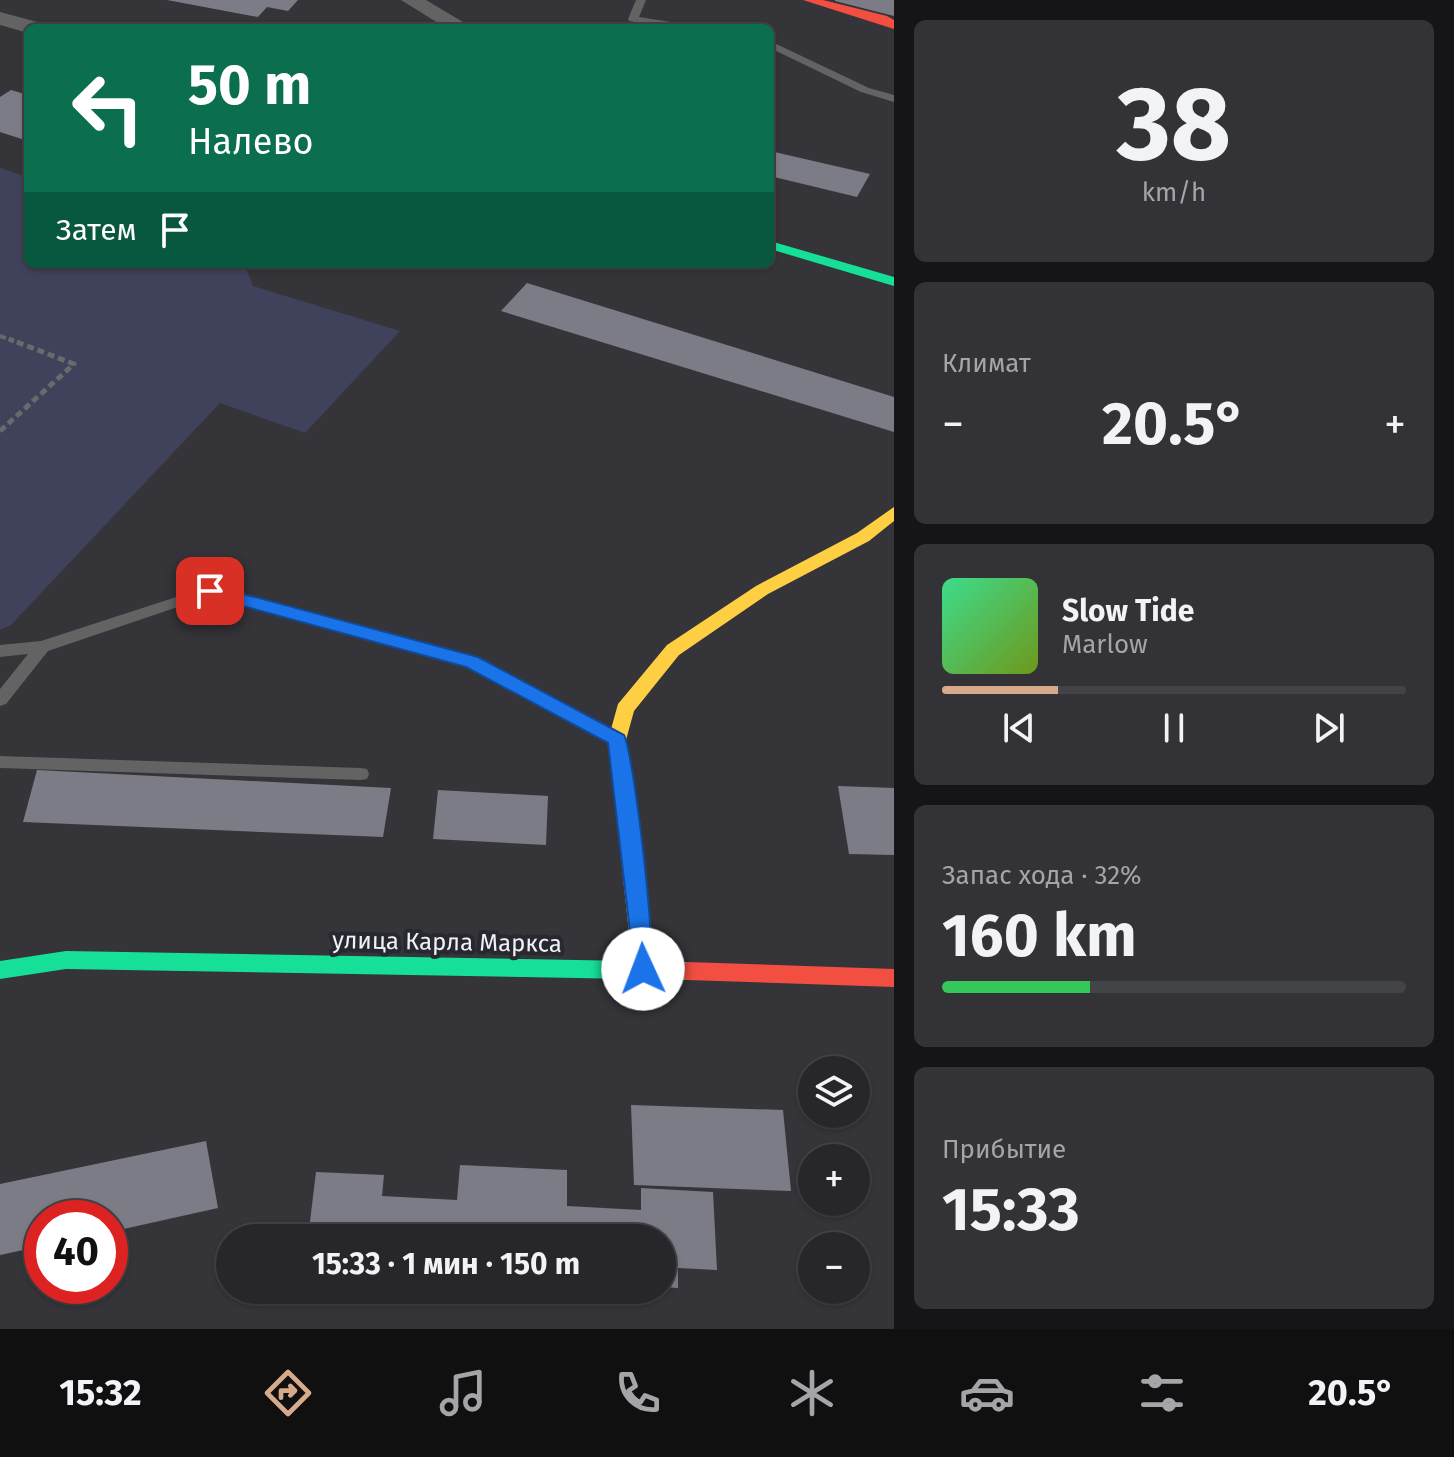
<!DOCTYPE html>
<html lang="ru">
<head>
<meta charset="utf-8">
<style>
  :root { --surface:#27272b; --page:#333337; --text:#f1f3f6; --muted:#a4a5a9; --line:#434447; --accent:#d6ab8b }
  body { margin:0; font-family:"Fira Sans",sans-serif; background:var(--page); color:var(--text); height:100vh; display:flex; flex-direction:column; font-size:30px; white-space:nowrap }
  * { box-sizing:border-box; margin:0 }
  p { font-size:26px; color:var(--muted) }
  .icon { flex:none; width:44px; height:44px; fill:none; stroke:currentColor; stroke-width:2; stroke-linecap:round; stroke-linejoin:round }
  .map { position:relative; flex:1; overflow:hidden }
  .panel { display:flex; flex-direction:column; gap:20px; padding:20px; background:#151518; width:560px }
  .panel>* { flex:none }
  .banner { position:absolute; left:24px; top:24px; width:750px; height:244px; border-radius:12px; box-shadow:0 2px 6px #0004,0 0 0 2px var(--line); background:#0b6e4f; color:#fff; overflow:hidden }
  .tools { position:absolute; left:798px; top:1056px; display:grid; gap:16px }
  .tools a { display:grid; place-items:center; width:72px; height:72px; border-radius:50%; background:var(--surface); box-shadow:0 2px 6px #0004,0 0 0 2px var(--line); font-size:40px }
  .speed { position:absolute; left:24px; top:1200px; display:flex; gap:16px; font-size:40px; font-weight:700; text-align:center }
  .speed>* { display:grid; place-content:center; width:104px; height:104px; border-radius:50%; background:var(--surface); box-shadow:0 2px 6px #0004,0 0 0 2px var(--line); line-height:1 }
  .speed .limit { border:12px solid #d22; background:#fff; color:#111 }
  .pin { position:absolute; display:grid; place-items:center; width:68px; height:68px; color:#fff; margin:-34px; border-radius:16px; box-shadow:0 4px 12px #0006 }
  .me { position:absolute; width:88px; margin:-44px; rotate:358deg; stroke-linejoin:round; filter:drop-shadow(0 0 6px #0008) }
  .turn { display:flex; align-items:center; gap:28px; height:168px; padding:0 32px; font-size:36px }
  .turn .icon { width:104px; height:104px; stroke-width:2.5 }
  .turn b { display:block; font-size:56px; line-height:68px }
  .then { display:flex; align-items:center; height:76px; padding:0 32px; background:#0003; gap:16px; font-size:30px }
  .big { font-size:60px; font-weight:700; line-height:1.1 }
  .panel .tile { flex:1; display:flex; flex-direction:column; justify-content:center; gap:12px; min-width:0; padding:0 28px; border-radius:12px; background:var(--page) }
  .panel .dial { align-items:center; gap:0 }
  .dial b { font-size:104px; line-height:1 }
  .song { display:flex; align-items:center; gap:24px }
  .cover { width:96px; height:96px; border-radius:12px; background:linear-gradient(135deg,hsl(150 70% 55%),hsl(80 70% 35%)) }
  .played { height:8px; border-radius:4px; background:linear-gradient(90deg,var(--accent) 25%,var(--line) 25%) }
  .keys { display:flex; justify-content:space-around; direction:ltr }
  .heat { display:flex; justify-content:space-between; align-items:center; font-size:44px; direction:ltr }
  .charge { height:12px; border-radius:6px; background:linear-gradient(90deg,#34c759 32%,var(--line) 0) }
  .trip { position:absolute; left:216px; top:1224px; width:460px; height:80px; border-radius:40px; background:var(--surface); box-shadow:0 2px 6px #0004,0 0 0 2px var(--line); font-weight:700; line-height:80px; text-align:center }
  .tab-bar { display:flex; height:128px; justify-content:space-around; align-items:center; background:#101011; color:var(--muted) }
  .tab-bar .icon { width:56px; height:56px }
  .tab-bar .on { color:var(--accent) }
  .tab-bar b { font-size:36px; color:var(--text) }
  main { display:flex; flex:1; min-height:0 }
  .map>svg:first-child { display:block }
  .green { fill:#40415b }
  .building { fill:#7c7c87 }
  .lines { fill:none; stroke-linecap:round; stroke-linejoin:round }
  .path-far1 { stroke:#696a6c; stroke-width:4; stroke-dasharray:6 3; stroke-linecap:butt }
  .path { stroke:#696a6c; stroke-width:5; stroke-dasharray:7 4; stroke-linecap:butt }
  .lane { fill:#636364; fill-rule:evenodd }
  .street { fill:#636364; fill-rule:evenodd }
  .fast { fill:#16e098; fill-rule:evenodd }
  .slow { fill:#ffcf43; fill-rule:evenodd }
  .jam { fill:#f24e42; fill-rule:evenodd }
  .route { fill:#1a73e8; stroke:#114b97; stroke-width:2 }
  .labels { text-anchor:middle; stroke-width:8; stroke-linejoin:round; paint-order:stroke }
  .street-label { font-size:24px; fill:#f1f2f8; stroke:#282831 }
</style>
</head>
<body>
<main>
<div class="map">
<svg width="894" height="1329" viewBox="0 0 894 1329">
  <rect width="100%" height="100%" fill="#343439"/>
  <path class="green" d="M0,168L28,177V264H244L253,286L400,331L305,433L220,403L11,625L0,630Z"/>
  <path class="building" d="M167,0H298L288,11L267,7L258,17Z
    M894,0V16L835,1V0Z
    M11,90L28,95V141L0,132V97Z
    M770,151L870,174L857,197L770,176Z
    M527,283L894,397V432L501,311Z
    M37,770L391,788L383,837L23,822Z
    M838,786L894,788V855L849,854Z
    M438,790L548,796L546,845L433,839Z
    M631,1105L783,1110L791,1191L634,1185Z
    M206,1141L218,1208L110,1232V1218H42V1246L0,1255V1184Z
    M460,1165L567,1170V1206L641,1210V1188L713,1192L717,1270L678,1268V1288L662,1287V1238H308L316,1172L384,1175L382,1196L457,1200Z"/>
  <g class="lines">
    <path class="path-far1" d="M0,336L14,341"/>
    <path class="path" d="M0,431L74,364L9,339"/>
    <path class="lane" d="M636,0H646L639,17L690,25L695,28H670L629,21L628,19Z
      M770,41L869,88L894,95V102L861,92L770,48Z
      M210,586L478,658L622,735L624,739L622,743H610L467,666L210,596L48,651L6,704L0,706V689L28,654L0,657V645L41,641Z
      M0,756L361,768L367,769L369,774L367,779L361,780L0,768Z"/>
    <path class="street" d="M401,0H426L473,28H446Z
      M0,12L41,23L44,28H28V33L0,25Z"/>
    <path class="fast" d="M770,241L894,277V286L770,249Z
      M66,951L687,962L694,965L697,971L694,977L687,980L66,969L0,979V961Z"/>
    <path class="slow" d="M894,507V521L869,541L768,594L679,655L634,711L626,740L653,969L650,975L643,978L636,975L633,969L608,740L618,704L667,645L756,586L857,533Z"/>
    <path class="jam" d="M803,0H823L887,16L894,20V29Z
      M687,962L894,969V987L687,980L680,977L677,971L680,965Z"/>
  </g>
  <path class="route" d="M210,585L478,657L624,735C634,754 658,959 650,975L643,978L635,975L608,743L466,667L203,595L201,591Z"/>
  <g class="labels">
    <g class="street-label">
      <text transform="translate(447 942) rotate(1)" y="8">улица Карла Маркса</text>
    </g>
  </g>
</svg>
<div class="tools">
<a><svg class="icon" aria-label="layers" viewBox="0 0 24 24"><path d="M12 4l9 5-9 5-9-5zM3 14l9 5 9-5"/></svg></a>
<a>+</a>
<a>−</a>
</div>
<div class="speed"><div class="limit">40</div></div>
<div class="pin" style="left:210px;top:591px;background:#d93025"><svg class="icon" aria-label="arrive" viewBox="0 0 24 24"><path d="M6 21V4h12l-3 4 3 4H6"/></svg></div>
<svg class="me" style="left:643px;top:969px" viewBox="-20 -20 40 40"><circle r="19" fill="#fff"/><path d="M0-13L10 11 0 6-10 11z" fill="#1a73e8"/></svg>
<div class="trip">15:33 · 1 мин · 150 m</div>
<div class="banner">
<div class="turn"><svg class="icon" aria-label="left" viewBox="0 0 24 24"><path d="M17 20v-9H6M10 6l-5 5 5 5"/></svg><div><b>50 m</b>Налево</div></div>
<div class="then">Затем<svg class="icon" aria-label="arrive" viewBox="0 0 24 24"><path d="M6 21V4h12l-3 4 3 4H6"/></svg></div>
</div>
</div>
<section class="panel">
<div class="tile dial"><b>38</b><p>km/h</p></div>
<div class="tile"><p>Климат</p>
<div class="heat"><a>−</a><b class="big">20.5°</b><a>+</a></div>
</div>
<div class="tile">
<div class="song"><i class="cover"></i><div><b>Slow Tide</b><p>Marlow</p></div></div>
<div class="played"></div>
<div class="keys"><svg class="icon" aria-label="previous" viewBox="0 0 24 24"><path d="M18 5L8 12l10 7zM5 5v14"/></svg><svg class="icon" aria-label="pause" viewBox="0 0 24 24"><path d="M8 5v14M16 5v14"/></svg><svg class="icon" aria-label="next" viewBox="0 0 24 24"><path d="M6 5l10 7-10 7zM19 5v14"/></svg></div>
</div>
<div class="tile"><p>Запас хода · 32%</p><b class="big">160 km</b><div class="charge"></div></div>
<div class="tile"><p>Прибытие</p><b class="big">15:33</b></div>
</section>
</main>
<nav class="tab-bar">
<b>15:32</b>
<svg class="icon on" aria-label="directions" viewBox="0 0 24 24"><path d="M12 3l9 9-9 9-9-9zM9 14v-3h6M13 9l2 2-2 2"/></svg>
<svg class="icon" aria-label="music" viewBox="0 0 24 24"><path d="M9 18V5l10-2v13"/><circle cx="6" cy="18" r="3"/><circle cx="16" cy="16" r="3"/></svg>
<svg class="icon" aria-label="phone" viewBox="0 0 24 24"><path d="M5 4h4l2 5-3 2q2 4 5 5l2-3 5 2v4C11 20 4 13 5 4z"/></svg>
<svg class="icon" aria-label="climate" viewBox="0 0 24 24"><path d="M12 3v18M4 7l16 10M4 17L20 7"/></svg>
<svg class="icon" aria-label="car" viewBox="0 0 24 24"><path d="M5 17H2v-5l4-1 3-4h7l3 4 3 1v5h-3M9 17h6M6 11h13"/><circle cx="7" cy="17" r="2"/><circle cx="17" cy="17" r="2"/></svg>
<svg class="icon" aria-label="filters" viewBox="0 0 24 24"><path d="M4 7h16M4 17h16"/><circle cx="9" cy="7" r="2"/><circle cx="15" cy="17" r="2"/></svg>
<b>20.5°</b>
</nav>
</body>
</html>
